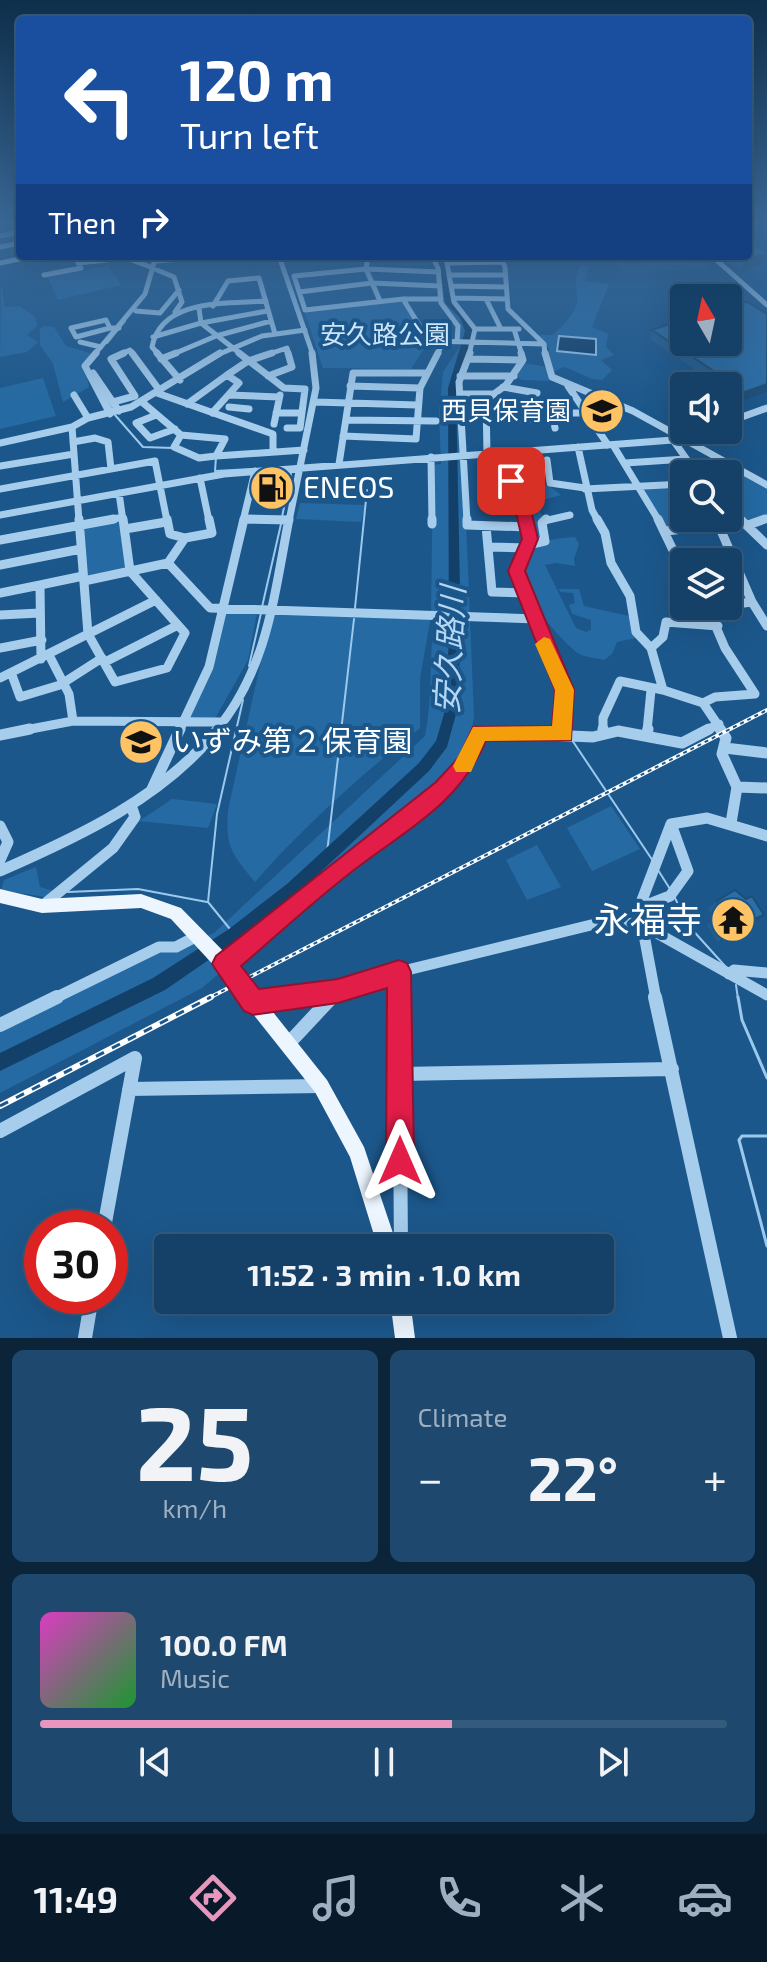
<!DOCTYPE html>
<html lang="en">
<head>
<meta charset="utf-8">
<style>
  :root { --surface:#154168; --page:#1e486e; --text:#f1f3f6; --muted:#9dafc0; --line:#345a7c; --accent:#e797bd }
  body { margin:0; font-family:"Exo 2","Noto Sans JP",sans-serif; background:var(--page); color:var(--text); height:100vh; display:flex; flex-direction:column; font-size:30px; white-space:nowrap }
  * { box-sizing:border-box; margin:0 }
  p { font-size:26px; color:var(--muted) }
  .icon { flex:none; width:44px; height:44px; fill:none; stroke:currentColor; stroke-width:2; stroke-linecap:round; stroke-linejoin:round }
  .map { position:relative; height:1338px; overflow:hidden }
  .details { display:flex; flex-direction:column; gap:12px; padding:12px; background:#0c2439; flex:1 }
  .details>* { flex:none }
  .guide { position:absolute; left:16px; top:16px; width:736px; height:244px; border-radius:8px; box-shadow:0 8px 32px #0002,0 0 0 2px var(--line); background:#1a4fa0; color:#fff; overflow:hidden }
  .needle { width:52px; rotate:351deg }
  .tools { position:absolute; left:670px; top:284px; display:grid; gap:16px }
  .tools a { display:grid; place-items:center; width:72px; height:72px; border-radius:8px; background:var(--surface); box-shadow:0 8px 32px #0002,0 0 0 2px var(--line); font-size:40px }
  .speed { position:absolute; left:24px; top:1210px; display:flex; gap:16px; font-size:40px; font-weight:700; text-align:center }
  .speed>* { display:grid; place-content:center; width:104px; height:104px; border-radius:50%; background:var(--surface); box-shadow:0 8px 32px #0002,0 0 0 2px var(--line); line-height:1 }
  .speed .limit { border:12px solid #d22; background:#fff; color:#111 }
  .pin { position:absolute; display:grid; place-items:center; width:68px; height:68px; color:#fff; margin:-34px; border-radius:16px; box-shadow:0 4px 12px #0006 }
  .me { position:absolute; width:88px; margin:-44px; rotate:0deg; stroke-linejoin:round; filter:drop-shadow(0 0 6px #0008) }
  .turn { display:flex; align-items:center; gap:28px; height:168px; padding:0 32px; font-size:36px }
  .turn .icon { width:104px; height:104px; stroke-width:2.5 }
  .turn b { display:block; font-size:56px; line-height:68px }
  .then { display:flex; align-items:center; height:76px; padding:0 32px; background:#0003; gap:16px; font-size:30px }
  .big { font-size:60px; font-weight:700; line-height:1.1 }
  .details .widget { flex:1; display:flex; flex-direction:column; justify-content:center; gap:12px; min-width:0; padding:0 28px; border-radius:12px; background:var(--page) }
  .details .dial { align-items:center; gap:0 }
  .dial b { font-size:104px; line-height:1 }
  .song { display:flex; align-items:center; gap:24px }
  .cover { width:96px; height:96px; border-radius:12px; background:linear-gradient(135deg,hsl(310 70% 55%),hsl(130 70% 35%)) }
  .played { height:8px; border-radius:4px; background:linear-gradient(90deg,var(--accent) 60%,var(--line) 60%) }
  .keys { display:flex; justify-content:space-around; direction:ltr }
  .heat { display:flex; justify-content:space-between; align-items:center; font-size:44px; direction:ltr }
  .details .tiles { flex:1; display:grid; gap:12px; grid-template-columns:1fr 1fr }
  .widget:last-child { grid-column:span 2 }
  .trip { position:absolute; left:154px; top:1234px; width:460px; height:80px; border-radius:8px; background:var(--surface); box-shadow:0 8px 32px #0002,0 0 0 2px var(--line); font-weight:700; line-height:80px; text-align:center }
  .tab-bar { display:flex; height:128px; justify-content:space-around; align-items:center; background:#081a2a; color:var(--muted) }
  .tab-bar .icon { width:56px; height:56px }
  .tab-bar .current { color:var(--accent) }
  .tab-bar b { font-size:36px; color:var(--text) }
  .map>svg:first-child { display:block }
  .green { fill:#256aa3 }
  .water { fill:#134069; stroke:#9bc9ee; stroke-width:2 }
  .lines { fill:none; stroke-linecap:round; stroke-linejoin:round }
  .stream-far1 { stroke:#9bc9ee; stroke-width:2 }
  .stream { stroke:#9bc9ee; stroke-width:3 }
  .river { fill:#134069; fill-rule:evenodd }
  .minor-far4 { stroke:#a7cdec; stroke-width:5 }
  .minor-far3 { stroke:#a7cdec; stroke-width:7 }
  .minor-far2 { stroke:#a7cdec; stroke-width:9 }
  .minor-far1 { stroke:#a7cdec; stroke-width:11 }
  .minor { stroke:#a7cdec; stroke-width:14 }
  .major { fill:#edf6ff; fill-rule:evenodd }
  .rail-far1-casing { stroke:#fff; stroke-width:4 }
  .rail-casing { stroke:#fff; stroke-width:6 }
  .rail-far1 { stroke:#1c578b; stroke-width:2; stroke-dasharray:4; stroke-linecap:butt }
  .rail { stroke:#1c578b; stroke-width:3; stroke-dasharray:9; stroke-linecap:butt }
  .wall { fill:#255f90 }
  .shaded-wall { fill:#1e4e76 }
  .building { fill:#2b6fa8; stroke:#1e4e76; stroke-width:2 }
  .route { fill:#e11d48; stroke:#92132f; stroke-width:2 }
  .slow { fill:#f59e0b }
  .labels { text-anchor:middle; stroke-width:8; stroke-linejoin:round; paint-order:stroke }
  .far-park-label { font-size:26px; fill:#cde5f9; stroke:#1c578b }
  .far-poi-label { font-size:26px; fill:#fff; stroke:#1c578b; text-anchor:end }
  .poi-label { font-size:30px; fill:#fff; stroke:#1c578b; text-anchor:start }
  .water-label { font-size:32px; font-style:italic; fill:#b3d7f4; stroke:#1c578b }
  .near-poi-label { font-size:36px; fill:#fff; stroke:#1c578b; text-anchor:end }
</style>
</head>
<body>
<div class="map">
<svg width="767" height="1338" viewBox="0 0 767 1338">
  <rect width="100%" height="100%" fill="#1c578b"/>
  <path class="green" d="M432,256H439L448,265L455,303L475,329L460,374L474,717L465,764L202,988L0,1093V1028L159,947L176,949L214,933L425,736C433,698 429,658 434,619L431,616L420,678V728C360,776 305,825 255,882C232,854 225,847 228,810L272,611L431,615L433,465L441,464L439,413L443,372L461,345L457,342C459,318 447,320 441,301C436,286 438,271 432,256Z
    M581,265L589,266L585,281L609,284L592,327L608,334L606,347L614,355L601,360L612,370L602,380L592,379L565,367L549,373L557,381L522,380L514,376L522,363L544,366L547,371L549,348L537,335H553C561,327 575,314 577,303C578,288 572,280 581,265Z
    M108,266L121,285L58,300L47,276Z
    M1,285L5,307L20,306L36,318L37,326L27,335L38,342L27,352L0,357Z
    M403,299L429,341L411,369L323,368L304,310Z
    M44,326L54,327L66,346L90,353L86,371L89,387L63,402L53,364L40,345V329Z
    M43,378L56,416L0,429V388Z
    M518,453L530,454L533,483L548,485L561,495L536,502L544,521L542,538L528,545L519,489L503,462L507,457Z
    M712,457L767,488V518L750,525L728,504V474H702Z
    M644,487H666L675,501L684,502V518H715V525L665,530Z
    M300,503L366,505L361,522L296,519Z
    M119,520L127,568L87,576L83,526Z
    M575,537L579,544L574,559L575,566L556,563L545,565L576,628L586,632L591,630V620L572,614L569,605L575,603L573,593L561,592L558,589H579L584,606L633,617L640,637L617,642L612,654L604,660C596,658 581,657 575,651C536,616 478,541 575,537Z
    M220,612L257,613L248,660L213,722L185,720L214,652Z
    M172,799L217,804L208,828L139,821Z
    M611,806L640,849L592,871L567,828Z
    M537,845L561,887L527,900L506,860Z
    M36,867L40,887L54,891L45,897L1,890L4,880Z"/>
  <path class="water" d="M559,336L596,339V355L557,351Z
    M518,401H528L532,422H492L490,406H518Z"/>
  <g class="lines">
    <path class="stream-far1" d="M107,343L125,321
      M105,397L112,409
      M115,415L143,447L173,448
      M216,457L215,471L289,467
      M282,517L291,473
      M262,607L281,524
      M355,608L367,490
      M249,666L261,613
      M572,740L653,861
      M327,853L354,619
      M658,870L670,889
      M68,892L138,889L207,902
      M675,898L688,925L725,966
      M234,934L208,902L217,814L243,700
      M736,985L738,999"/>
    <path class="stream" d="M738,997L742,1020L767,1078
      M767,1136H742L739,1140L767,1246"/>
    <path class="river" d="M434,256H440L446,267L453,302L466,315L473,331L456,388L461,640L456,714L447,747L429,771L297,894L239,939L165,990L0,1071V1053L153,978L229,929L287,884L419,763L436,741L444,714L449,640L448,388L465,331L460,318L445,303L440,267Z"/>
    <path class="minor-far4" d="M0,236L20,232
      M0,247L20,243
      M121,256L153,268
      M279,256L313,355
      M368,256L366,269L380,301
      M388,256L434,259
      M432,256L438,268L441,303L458,326L457,342
      M499,256L505,267L508,309L544,344L545,355
      M712,256L767,305
      M156,261L180,259
      M503,262L447,263L451,286L506,287
      M0,263L34,256
      M78,263L107,260L109,256
      M157,270L174,277L182,302L175,312
      M439,272L366,269L294,276L305,310L403,299H440
      M44,275L81,268
      M450,275H505
      M451,286L454,302L475,329L469,355
      M299,292L372,283L440,286
      M454,298L507,299
      M403,299L429,341L544,344
      M486,299L501,329
      M213,306L228,281L259,278L275,334
      M199,308L201,323L242,355
      M136,311L160,313L179,290
      M106,320L110,328L76,337L71,328Z
      M110,328H119
      M475,329H519
      M514,329L522,355
      M153,337L201,323L267,311
      M80,342L101,347
      M94,355L145,294L156,256
      M120,355L130,350L134,355
      M159,355L152,347C161,298 227,304 266,301
      M171,355L216,336L271,321
      M217,355L262,336L305,330
      M266,355L287,348L289,355
      M437,355L443,342"/>
    <path class="minor-far3" d="M96,353L85,366L110,414
      M132,353L160,391
      M157,353L180,380
      M239,353L284,388L305,389L300,428H287
      M545,353L552,377L633,411L767,485
      M161,359L176,353
      M469,359L523,360
      M93,373L119,411
      M268,376L292,367L288,353
      M460,376H514
      M350,386L420,388
      M568,386L608,445
      M503,387L537,393
      M157,393L273,434V452
      M460,394H492
      M74,395L88,418
      M229,395L279,397
      M113,402L135,396L111,359L124,353
      M142,402L181,435L225,439L216,456L304,450
      M314,402L418,405
      M187,404L227,375
      M229,407L249,409
      M212,413L239,383L227,375L248,361L272,353
      M276,413H302
      M156,415L136,423L150,438L175,429
      M346,420L436,421
      M728,422L767,408
      M274,424L280,395
      M72,427L79,521
      M555,428L552,413H586
      M181,435L174,447L199,458L216,456
      M343,436L416,439L420,388L438,353
      M673,440L697,474
      M73,442L95,438L108,442L111,469
      M0,443L72,427L88,418L131,407L220,353
      M613,445L659,521
      M578,447L592,510L598,521
      M498,453L519,489L526,521
      M487,454L486,400L506,385L523,360L521,353
      M431,457L432,521
      M547,460L550,483L585,488
      M625,463L686,459
      M339,464L353,373H426
      M0,466L74,454
      M200,478L209,521
      M0,489L155,461L167,521
      M585,489L684,484
      M119,493L123,521
      M728,507L742,521
      M0,515L224,474L673,440L705,430
      M246,519L289,520
      M104,521L123,517
      M243,521L255,471
      M289,521L316,388L312,353
      M467,521L459,382L470,353
      M544,521L570,515
      M760,521L767,518"/>
    <path class="minor-far2" d="M79,519L88,634L115,682L167,668L185,633L130,571L123,519
      M167,519L170,534L185,538L212,533L209,519
      M246,519L289,520
      M432,519V524
      M467,519V525L527,527L530,539L516,571L564,690L563,731
      M525,519L527,527
      M597,519L605,533L611,563L630,596L636,632L651,648L663,690L703,703L722,731
      M658,519L684,573
      M716,519L752,602L767,626
      M740,519L767,545
      M748,525L765,519
      M486,526L492,592L526,593
      M125,529L166,522
      M666,531L717,525
      M0,540L114,519
      M528,545L545,541L542,523L546,519
      M488,547L528,548
      M168,563L210,608L537,619
      M0,565L81,549
      M84,581L168,563L185,538
      M40,585L83,576
      M0,593L40,585L41,659
      M728,605L752,602
      M0,615L40,613
      M0,648L42,640
      M651,648L663,637L666,622L718,626
      M105,662L178,625
      M12,675L20,697L60,685L102,658
      M0,678L156,600
      M703,703L715,697L755,694L725,648L707,606
      M73,721L222,722
      M20,731L73,721L69,694L49,655
      M179,731L209,667L244,519
      M216,731C268,668 274,595 289,519
      M603,731V718L620,681L663,690
      M647,731L651,690
      M705,731L719,724"/>
    <path class="minor-far1" d="M563,729L565,735
      M603,729V733
      M720,729L726,738L722,754L737,787L731,823
      M0,735L30,729
      M647,735L648,729
      M725,748L767,753
      M737,787L767,788
      M151,791L180,729
      M0,826L8,842L0,860
      M0,871C80,836 162,798 218,729
      M42,906L113,848L135,817L131,805
      M639,908L670,896L688,871L671,824
      M224,964L444,788L466,763L480,732L593,737L618,731L682,743L709,729
      M399,972V999
      M729,974L734,970L767,973
      M53,999L159,947H176L199,935
      M279,999L338,991L399,972L591,925L639,923L767,995
      M331,999L338,991
      M656,999L639,908L671,824L707,818L767,836"/>
    <path class="minor" d="M399,997L401,1248
      M655,997L730,1338
      M255,1002L294,997
      M0,1025L57,997
      M289,1043L332,997
      M400,1074L672,1069
      M129,1089L321,1086
      M0,1131L135,1058L104,1228
      M85,1338L92,1296"/>
    <path class="major" d="M0,889L42,899L141,894L181,908L230,958L327,1080L364,1147L398,1248H378L350,1157L315,1092L218,970L171,919L141,908L42,913L0,903Z
      M390,1300H410L415,1338H395Z"/>
    <g class="rail-far1-casing">
      <path id="rail-far1" d="M207,999L767,710"/>
    </g>
    <g class="rail-casing">
      <path id="rail" d="M0,1106L211,997"/>
    </g>
    <use href="#rail-far1" class="rail-far1"/>
    <use href="#rail" class="rail"/>
  </g>
  <path class="wall" d="M613,256H710L706,268L622,274L612,262Z
    M726,256H748L765,264L741,271L725,260Z
    M652,330L767,392L741,401L728,392V386H719L650,339Z
    M717,901L764,915L754,923L744,927L737,934L718,942L707,925L714,919L708,909Z"/>
  <path class="shaded-wall" d="M767,254V259L765,264L741,271L745,259Z
    M767,384V392L741,401L745,392Z
    M764,915L754,923L744,927L737,934L718,942L727,934L744,923Z"/>
  <path class="building" d="M750,243L767,252V254L745,259L740,256H748V244Z
    M619,256H710L625,262Z
    M747,302L767,314V384L745,392L652,330L684,319V342H728V304Z
    M735,890L746,899L752,896L764,915L744,923L746,925L727,934L716,917L725,913L717,901Z"/>
  <linearGradient id="sky" x2="0" y2="1"><stop stop-color="#0f304c"/><stop offset="0.54" stop-color="#3a6998"/><stop offset="1" stop-color="#3a6998" stop-opacity="0"/></linearGradient>
  <rect width="767" height="411" fill="url(#sky)"/>
  <path class="route" d="M511,476L526,489L538,539L525,571L574,690L571,740L486,741C458,803 414,825 362,864C320,895 281,932 241,966L259,989L338,979L399,960L407,963L411,972L414,1161L410,1171L400,1175L391,1171L386,1161L387,988L338,1003L253,1015L244,1011L212,964L216,956L436,782L459,757L473,727L552,726L555,690L508,571L522,539L511,490L504,481Z"/>
  <path class="slow" d="M544,637L550,639L574,690L571,740L485,741L471,772H456L453,766L473,727L552,726L555,690L535,644Z"/>
  <defs>
    <g id="school-disc" transform="scale(2.3)"><circle r="9.5" fill="#fdc365" stroke="#1c578b"/><path d="M0-5L7-2L0 1L-7-2ZM-4 1L0 2.5L4 1V4Q0 6-4 4Z" fill="#111"/></g>
    <g id="fuel-disc" transform="scale(2.3)"><circle r="9.5" fill="#fdc365" stroke="#1c578b"/><path d="M-5.5-6h7V0h2V4h1.3V-2.5L3-4.5l.8-.8L6-3V5H2.5V1h-1V6h-7ZM-4.2-4.7v3.2H.2V-4.7Z" fill="#111"/></g>
    <g id="temple-disc" transform="scale(2.3)"><circle r="9.5" fill="#fdc365" stroke="#1c578b"/><path d="M0-6L5-2H3V0L6.5 2.5H4V6H1.5V3h-3V6H-4V2.5H-6.5L-3 0V-2H-5Z" fill="#111"/></g>
  </defs>
  <g fill-rule="evenodd">
    <use href="#school-disc" x="602" y="411"/>
    <use href="#fuel-disc" x="272" y="488"/>
    <use href="#school-disc" x="141" y="742"/>
    <use href="#temple-disc" x="733" y="920"/>
  </g>
  <g class="labels">
    <g class="far-park-label">
      <text x="385" y="344">安久路公園</text>
    </g>
    <g class="far-poi-label">
      <text x="571" y="420">西貝保育園</text>
    </g>
    <g class="poi-label">
      <text x="303" y="498">ENEOS</text>
      <text x="172" y="752">いずみ第２保育園</text>
    </g>
    <g class="water-label">
      <text transform="translate(450 650) rotate(-87)" y="11">安久路川</text>
    </g>
    <g class="near-poi-label">
      <text x="702" y="933">永福寺</text>
    </g>
  </g>
</svg>
<div class="tools">
<a><svg class="needle" viewBox="-14 -14 28 28"><path d="M0-13l5 13h-10z" fill="#e53935"/><path d="M0 13l5-13h-10z" fill="#9dafc0"/></svg></a>
<a><svg class="icon" aria-label="sound" viewBox="0 0 24 24"><path d="M4 9h4l5-4v14l-5-4H4zM17 9q2 3 0 6"/></svg></a>
<a><svg class="icon" aria-label="search" viewBox="0 0 24 24"><circle cx="10" cy="10" r="6"/><path d="M15 15l6 6"/></svg></a>
<a><svg class="icon" aria-label="layers" viewBox="0 0 24 24"><path d="M12 4l9 5-9 5-9-5zM3 14l9 5 9-5"/></svg></a>
</div>
<div class="speed"><div class="limit">30</div></div>
<div class="pin" style="left:511px;top:481px;background:#d93025"><svg class="icon" aria-label="arrive" viewBox="0 0 24 24"><path d="M6 21V4h12l-3 4 3 4H6"/></svg></div>
<svg class="me" style="left:400px;top:1161px" viewBox="-20 -20 40 40"><path d="M0-17L14 15 0 8-14 15z" fill="#e11d48" stroke="#fff" stroke-width="4"/></svg>
<div class="trip">11:52 · 3 min · 1.0 km</div>
<div class="guide">
<div class="turn"><svg class="icon" aria-label="left" viewBox="0 0 24 24"><path d="M17 20v-9H6M10 6l-5 5 5 5"/></svg><div><b>120 m</b>Turn left</div></div>
<div class="then">Then<svg class="icon" aria-label="right" viewBox="0 0 24 24"><path d="M7 20v-9h11M14 6l5 5-5 5"/></svg></div>
</div>
</div>
<section class="details">
<div class="tiles">
<div class="widget dial"><b>25</b><p>km/h</p></div>
<div class="widget"><p>Climate</p>
<div class="heat"><a>−</a><b class="big">22°</b><a>+</a></div>
</div>
<div class="widget">
<div class="song"><i class="cover"></i><div><b>100.0 FM</b><p>Music</p></div></div>
<div class="played"></div>
<div class="keys"><svg class="icon" aria-label="previous" viewBox="0 0 24 24"><path d="M18 5L8 12l10 7zM5 5v14"/></svg><svg class="icon" aria-label="pause" viewBox="0 0 24 24"><path d="M8 5v14M16 5v14"/></svg><svg class="icon" aria-label="next" viewBox="0 0 24 24"><path d="M6 5l10 7-10 7zM19 5v14"/></svg></div>
</div>
</div>
</section>
<nav class="tab-bar">
<b>11:49</b>
<svg class="icon current" aria-label="directions" viewBox="0 0 24 24"><path d="M12 3l9 9-9 9-9-9zM9 14v-3h6M13 9l2 2-2 2"/></svg>
<svg class="icon" aria-label="music" viewBox="0 0 24 24"><path d="M9 18V5l10-2v13"/><circle cx="6" cy="18" r="3"/><circle cx="16" cy="16" r="3"/></svg>
<svg class="icon" aria-label="phone" viewBox="0 0 24 24"><path d="M5 4h4l2 5-3 2q2 4 5 5l2-3 5 2v4C11 20 4 13 5 4z"/></svg>
<svg class="icon" aria-label="climate" viewBox="0 0 24 24"><path d="M12 3v18M4 7l16 10M4 17L20 7"/></svg>
<svg class="icon" aria-label="car" viewBox="0 0 24 24"><path d="M5 17H2v-5l4-1 3-4h7l3 4 3 1v5h-3M9 17h6M6 11h13"/><circle cx="7" cy="17" r="2"/><circle cx="17" cy="17" r="2"/></svg>
</nav>
</body>
</html>
